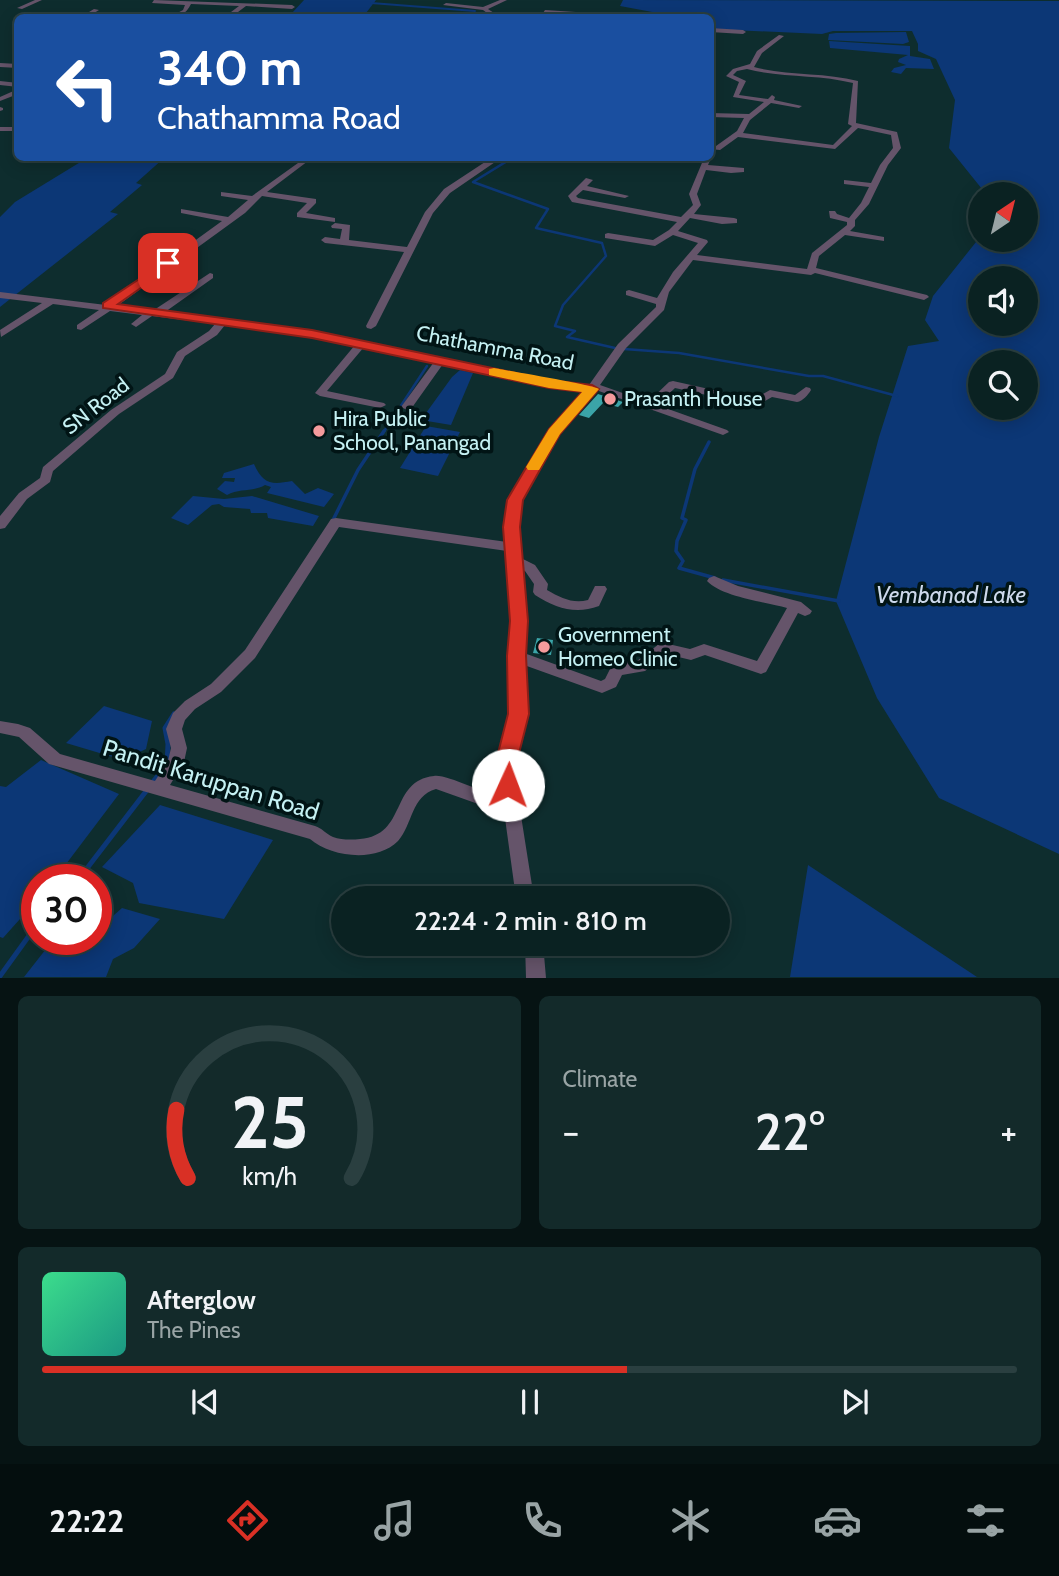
<!DOCTYPE html>
<html lang="en">
<head>
<meta charset="utf-8">
<style>
  :root { --surface:#0a2222; --page:#132a2a; --text:#f1f3f6; --muted:#99a4a5; --line:#2a3f40; --accent:#d93025 }
  body { margin:0; font-family:Cabin,sans-serif; background:var(--page); color:var(--text); height:100vh; display:flex; flex-direction:column; font-size:26px; white-space:nowrap }
  * { box-sizing:border-box; margin:0 }
  p { font-size:23px; color:var(--muted) }
  .icon { flex:none; width:38px; height:38px; fill:none; stroke:currentColor; stroke-width:2; stroke-linecap:round; stroke-linejoin:round }
  .map { position:relative; height:978px; overflow:hidden }
  .details { display:flex; flex-direction:column; gap:18px; padding:18px; background:#061313; flex:1 }
  .details>* { flex:none }
  .top-card { position:absolute; left:14px; top:14px; width:700px; height:147px; border-radius:10px; box-shadow:0 4px 18px #0003,0 0 0 2px var(--line); background:#1a4fa0; color:#fff; overflow:hidden }
  .needle { width:46px; rotate:35deg }
  .fabs { position:absolute; left:968px; top:182px; display:grid; gap:14px }
  .fabs a { display:grid; place-items:center; width:70px; height:70px; border-radius:50%; background:var(--surface); box-shadow:0 4px 18px #0003,0 0 0 2px var(--line); font-size:35px }
  .speed { position:absolute; left:21px; top:864px; display:flex; gap:14px; font-size:35px; font-weight:700; text-align:center }
  .speed>* { display:grid; place-content:center; width:91px; height:91px; border-radius:50%; background:var(--surface); box-shadow:0 4px 18px #0003,0 0 0 2px var(--line); line-height:1 }
  .speed .limit { border:10px solid #d22; background:#fff; color:#111 }
  .pin { position:absolute; display:grid; place-items:center; width:60px; height:60px; color:#fff; margin:-30px; border-radius:14px; box-shadow:0 4px 10px #0006 }
  .me { position:absolute; width:77px; margin:-38px; rotate:2deg; stroke-linejoin:round; filter:drop-shadow(0 0 5px #0008) }
  .turn { display:flex; align-items:center; gap:24px; height:147px; padding:0 28px; font-size:32px }
  .turn .icon { width:91px; height:91px; stroke-width:2.5 }
  .turn b { display:block; font-size:49px; line-height:60px }
  .big { font-size:52px; font-weight:600; line-height:1.1 }
  .details .tile { flex:1; display:flex; flex-direction:column; justify-content:center; gap:10px; min-width:0; padding:0 24px; border-radius:10px; background:var(--page) }
  .details .dial { align-items:center; gap:0 }
  .dial svg { height:182px; overflow:visible; fill:none; stroke:var(--line); stroke-width:7; stroke-linecap:round; text-anchor:middle }
  .dial text { fill:var(--text); stroke:none }
  .song { display:flex; align-items:center; gap:21px }
  .cover { width:84px; height:84px; border-radius:10px; background:linear-gradient(135deg,hsl(150 70% 55%),hsl(170 70% 35%)) }
  .played { height:7px; border-radius:4px; background:linear-gradient(90deg,var(--accent) 60%,var(--line) 60%) }
  .keys { display:flex; justify-content:space-around; direction:ltr }
  .heat { display:flex; justify-content:space-between; align-items:center; font-size:38px; direction:ltr }
  .details .tiles { flex:1; display:grid; gap:18px; grid-template-columns:1fr 1fr }
  .tile:last-child { grid-column:span 2 }
  .trip { position:absolute; left:331px; top:886px; width:399px; height:70px; border-radius:35px; background:var(--surface); box-shadow:0 4px 18px #0003,0 0 0 2px var(--line); font-weight:600; line-height:70px; text-align:center }
  .tabs { display:flex; height:112px; justify-content:space-around; align-items:center; background:#040e0e; color:var(--muted) }
  .tabs .icon { width:49px; height:49px }
  .tabs .selected { color:var(--accent) }
  .tabs b { font-size:32px; color:var(--text) }
  .map>svg:first-child { display:block }
  .water { fill:#0c3776; fill-rule:evenodd }
  .lines { fill:none; stroke-linecap:round; stroke-linejoin:round }
  .stream-far3 { stroke:#0c3776; stroke-width:2 }
  .stream-far2 { stroke:#0c3776; stroke-width:2.5 }
  .stream-far1 { stroke:#0c3776; stroke-width:3.5 }
  .stream { stroke:#0c3776; stroke-width:5 }
  .building { fill:#3ba4a8 }
  .minor { fill:#65546a; fill-rule:evenodd }
  .route { fill:#d93025; stroke:#8d1f18; stroke-width:2 }
  .slow { fill:#f59e0b }
  .poi-dot { fill:#f59b9c; stroke:#011415; stroke-width:2.5 }
  .labels { text-anchor:middle; stroke-width:7; stroke-linejoin:round; paint-order:stroke }
  .street-label { font-size:21px; fill:#c5f1f3; stroke:#011415 }
  .poi-label { font-size:21px; fill:#c5f1f3; stroke:#011415; text-anchor:start }
  .water-label { font-size:23px; font-style:italic; fill:#cdd9ec; stroke:#011415 }
  .near-street-label { font-size:24px; fill:#c5f1f3; stroke:#011415 }
</style>
</head>
<body>
<div class="map">
<svg width="1059" height="978" viewBox="0 0 1059 978">
  <rect width="100%" height="100%" fill="#0e2d2e"/>
  <path class="water" d="M304,0H376L363,17H292L295,15L292,13Z
    M623,0L1059,1V854L939,798L877,698L836,601L879,437L908,346L939,341L925,320L933,296L980,237V240H1026V194H986L949,148L955,100L936,59L918,51V44L912,31H833L822,34L711,29L710,18L668,17L663,14L620,6ZM980,278H1026V324H980ZM980,362H1026V408H980Z
    M906,32L909,42L903,44L828,40L829,34L836,33Z
    M829,41L910,46V56L930,59L934,69L906,68L901,74L891,72L894,68L906,65L898,62L899,59L908,55L830,48Z
    M87,158H164L136,183L142,185L110,212L118,214L0,307V217L15,202Z
    M460,370L473,373L451,425L421,420L452,377Z
    M426,426L460,432L438,476L400,468Z
    M254,464C263,484 271,485 292,481L305,494L318,488L334,494L324,507L267,493L271,487L265,485C253,492 240,488 227,495L217,489L225,481L234,482L235,478H222L224,473Z
    M193,496L224,499L252,496L319,516L313,526L268,518L267,513H251L250,509L224,507L219,504L212,505L188,525L171,518Z
    M104,706L152,721L146,749L123,760L66,743Z
    M41,760L119,794L54,880H37V900L3,938L0,937V786L6,787Z
    M160,805L273,840L224,919L139,903L133,883L102,867Z
    M808,865L977,977H790Z
    M122,908L160,919L134,948L113,959L106,977H24L53,940H96V931Z"/>
  <g class="lines">
    <path class="stream-far3" d="M371,3L475,11"/>
    <path class="stream-far2" d="M512,158L473,182L548,209L536,228L602,243L606,256L563,305L555,326L575,331L567,337L615,348
      M624,349L679,353L809,376H823L897,396
      M383,433L427,366"/>
    <path class="stream-far1" d="M709,442L695,469L682,518L686,520L677,541L676,551L683,561L679,568L715,578
      M333,520L358,470L384,431
      M723,580L839,601"/>
    <path class="stream" d="M167,765L168,744L165,728L174,714
      M151,784L162,771
      M78,880L147,790
      M0,976L31,933L37,930"/>
  </g>
  <path class="building" d="M598,394L623,402L618,407L603,403L589,418L579,415Z
    M537,638L553,640L551,655L533,653Z"/>
  <g class="lines">
    <path class="minor" d="M35,0H42L22,9L17,8Z
      M154,0L292,5L295,7L292,9L246,6L238,12L241,14L238,18H233L235,15L231,12L239,6L191,4C186,14 179,18 168,18L183,10L185,5L152,3Z
      M500,0H507L488,9L497,15L496,18H490L491,16L483,10L443,5L446,3L483,7Z
      M94,9L99,10L86,18H79Z
      M545,10L638,16L640,18H605L543,13Z
      M125,15L129,18H123Z
      M710,28L743,30L746,32L743,34L710,32Z
      M779,35L784,36L762,53L754,67C788,76 824,72 858,81L856,123L897,132L901,148L888,165L869,204L855,220V226L850,231L884,237V241L845,235L819,256L816,268L927,295L929,297L924,300L815,273L811,275L693,260L669,292L664,310L626,348L600,385L648,402L669,382L673,381L754,399L770,390L795,395L806,387L810,388L811,390C808,395 803,401 797,402L772,397L756,406L675,388L657,405L727,430L729,432L723,435L596,390L559,434L521,500L518,527L521,558L535,565L548,584L547,590C561,598 573,604 588,600L595,586H605L607,589L599,606C575,615 556,608 535,595L533,592L534,584L525,571L522,570L526,621L524,653L601,681L605,679L611,667L627,661H637L659,644L664,643L690,649L704,644L757,661L787,608C766,602 722,597 707,581L709,578L714,576L738,586L801,602L812,611L810,614L805,616L798,613L766,672L761,674L705,655L691,660L666,654L645,671L622,675L616,687L602,693L524,665L527,714L513,765L534,898H516L504,811L495,810L436,789C411,796 413,824 398,841C376,863 331,857 310,839L49,764L19,737L0,733V721L18,724L30,728L60,754L155,781L168,761L171,748L166,729L173,713L185,701L211,684L245,650L331,519L336,518L507,542L506,527L509,500L517,484L550,430L584,391L521,381L443,364L411,409L407,410L401,407L434,362L364,347L327,391L384,403L386,405L380,408L320,396L315,393L355,345L225,325L217,335L185,356L173,378L119,414L53,471L50,482L27,499L5,528L0,529V516L19,493L40,478L43,467L111,410L165,374L177,352L209,331L215,324L152,316L136,327L131,324L142,315L110,311L81,330L77,329V325L99,310L53,304L1,337L0,330L42,303L0,298V292L106,305L222,221L181,213V209L228,217L248,200L221,196V192L252,196L305,158H312L267,192L316,199V203L306,213L335,218V222L297,217V213L307,203L262,196L245,213L117,306L154,310L210,273L213,274V278L165,312L311,331L521,375L589,385L618,344L656,307V304L626,295V291L629,290L657,298L673,272L698,243L673,235L655,246L605,238V234L608,233L653,240L669,230L677,222L572,202L568,196L586,178L593,180L587,186L629,196L625,198L583,190L576,196L578,198L681,217L693,205L689,194L704,158H711L708,165L744,168V172L731,173L706,170L697,194L701,205L694,214L734,218L737,219V223L722,224L690,218L678,231L707,240L708,242L697,255L807,269L812,253L847,225V222L830,218L829,211H835L837,214L849,218L861,203L869,187L844,184V180L871,183L880,165L893,148L891,135L858,128L835,149L738,137L720,150L710,149V145L716,146L737,131L744,118L710,117V113L749,114L764,102L733,97L739,82L726,76L733,69L750,64L757,51ZM747,69C782,78 818,74 853,83L848,124L852,126L833,145L743,133L750,120L771,103L799,108L802,106L774,100L775,97L772,95L768,99L739,95L746,81L733,75L737,71ZM339,527L507,551L512,621L509,656L511,714L497,765L501,797C484,794 447,774 434,776C389,781 408,835 360,839C352,840 341,840 333,837C326,834 322,828 315,826L170,785L184,762L187,748L182,729L185,720L195,709L221,692L255,658Z
      M0,63L18,64V68L0,67Z
      M0,81L18,83V87L0,85Z
      M18,89V94L0,101V97Z
      M0,107L3,108V110L0,111Z
      M0,127H18V131H0Z
      M465,158H501L450,193L433,213L376,326L371,329L367,328L366,326L404,252L325,243L321,240L325,237L340,239L342,229L332,228L331,226L335,223L350,225L349,240L407,247L425,212L444,189L485,162L468,160Z
      M525,943H543L546,978H526Z"/>
  </g>
  <path class="route" d="M168,260L172,261V266L118,304L312,330L549,380L592,385L599,389L560,434L523,500L520,527L528,621L526,656L529,714L516,765L518,785L515,792L508,794L500,792L495,765L508,714L507,656L510,621L503,527L507,500L549,429L582,392L549,388L312,338L103,308V303Z"/>
  <path class="slow" d="M494,368C509,371 594,385 599,389L560,434L539,470H528L526,467L549,429L582,392L549,388L489,375V369Z"/>
  <g class="poi-dot">
    <circle cx="610" cy="399" r="7"/>
    <circle cx="319" cy="431" r="7"/>
    <circle cx="544" cy="647" r="7"/>
  </g>
  <g class="labels">
    <g class="street-label">
      <text transform="translate(495 348) rotate(11)" y="7">Chathamma Road</text>
      <text transform="translate(96 406) rotate(-38)" y="7">SN Road</text>
    </g>
    <g class="poi-label">
      <text x="624" y="406">Prasanth House</text>
      <text x="333" y="426">Hira Public<tspan x="333" dy="24">School, Panangad</tspan></text>
      <text x="558" y="642">Government<tspan x="558" dy="24">Homeo Clinic</tspan></text>
    </g>
    <g class="water-label">
      <text x="951" y="603">Vembanad Lake</text>
    </g>
    <g class="near-street-label">
      <text transform="translate(211 780) rotate(17)" y="8">Pandit Karuppan Road</text>
    </g>
  </g>
</svg>
<div class="fabs">
<a><svg class="needle" viewBox="-14 -14 28 28"><path d="M0-13l5 13h-10z" fill="#e53935"/><path d="M0 13l5-13h-10z" fill="#99a4a5"/></svg></a>
<a><svg class="icon" aria-label="sound" viewBox="0 0 24 24"><path d="M4 9h4l5-4v14l-5-4H4zM17 9q2 3 0 6"/></svg></a>
<a><svg class="icon" aria-label="search" viewBox="0 0 24 24"><circle cx="10" cy="10" r="6"/><path d="M15 15l6 6"/></svg></a>
</div>
<div class="speed"><div class="limit">30</div></div>
<div class="pin" style="left:168px;top:263px;background:#d93025"><svg class="icon" aria-label="arrive" viewBox="0 0 24 24"><path d="M6 21V4h12l-3 4 3 4H6"/></svg></div>
<svg class="me" style="left:508px;top:785px" viewBox="-20 -20 40 40"><circle r="19" fill="#fff"/><path d="M0-13L10 11 0 6-10 11z" fill="#d93025"/></svg>
<div class="trip">22:24 · 2 min · 810 m</div>
<div class="top-card">
<div class="turn"><svg class="icon" aria-label="left" viewBox="0 0 24 24"><path d="M17 20v-9H6M10 6l-5 5 5 5"/></svg><div><b>340 m</b>Chathamma Road</div></div>
</div>
</div>
<section class="details">
<div class="tiles">
<div class="tile dial"><svg viewBox="0 0 100 80">
<path d="M14 69A42 42 0 1 1 86 69"/>
<path d="M14 69A42 42 0 0 1 9 39" stroke="#d93025"/>
<text x="50" y="56" font-size="32" font-weight="700">25</text>
<text x="50" y="72" font-size="11">km/h</text>
</svg></div>
<div class="tile"><p>Climate</p>
<div class="heat"><a>−</a><b class="big">22°</b><a>+</a></div>
</div>
<div class="tile">
<div class="song"><i class="cover"></i><div><b>Afterglow</b><p>The Pines</p></div></div>
<div class="played"></div>
<div class="keys"><svg class="icon" aria-label="previous" viewBox="0 0 24 24"><path d="M18 5L8 12l10 7zM5 5v14"/></svg><svg class="icon" aria-label="pause" viewBox="0 0 24 24"><path d="M8 5v14M16 5v14"/></svg><svg class="icon" aria-label="next" viewBox="0 0 24 24"><path d="M6 5l10 7-10 7zM19 5v14"/></svg></div>
</div>
</div>
</section>
<nav class="tabs">
<b>22:22</b>
<svg class="icon selected" aria-label="directions" viewBox="0 0 24 24"><path d="M12 3l9 9-9 9-9-9zM9 14v-3h6M13 9l2 2-2 2"/></svg>
<svg class="icon" aria-label="music" viewBox="0 0 24 24"><path d="M9 18V5l10-2v13"/><circle cx="6" cy="18" r="3"/><circle cx="16" cy="16" r="3"/></svg>
<svg class="icon" aria-label="phone" viewBox="0 0 24 24"><path d="M5 4h4l2 5-3 2q2 4 5 5l2-3 5 2v4C11 20 4 13 5 4z"/></svg>
<svg class="icon" aria-label="climate" viewBox="0 0 24 24"><path d="M12 3v18M4 7l16 10M4 17L20 7"/></svg>
<svg class="icon" aria-label="car" viewBox="0 0 24 24"><path d="M5 17H2v-5l4-1 3-4h7l3 4 3 1v5h-3M9 17h6M6 11h13"/><circle cx="7" cy="17" r="2"/><circle cx="17" cy="17" r="2"/></svg>
<svg class="icon" aria-label="filters" viewBox="0 0 24 24"><path d="M4 7h16M4 17h16"/><circle cx="9" cy="7" r="2"/><circle cx="15" cy="17" r="2"/></svg>
</nav>
</body>
</html>
